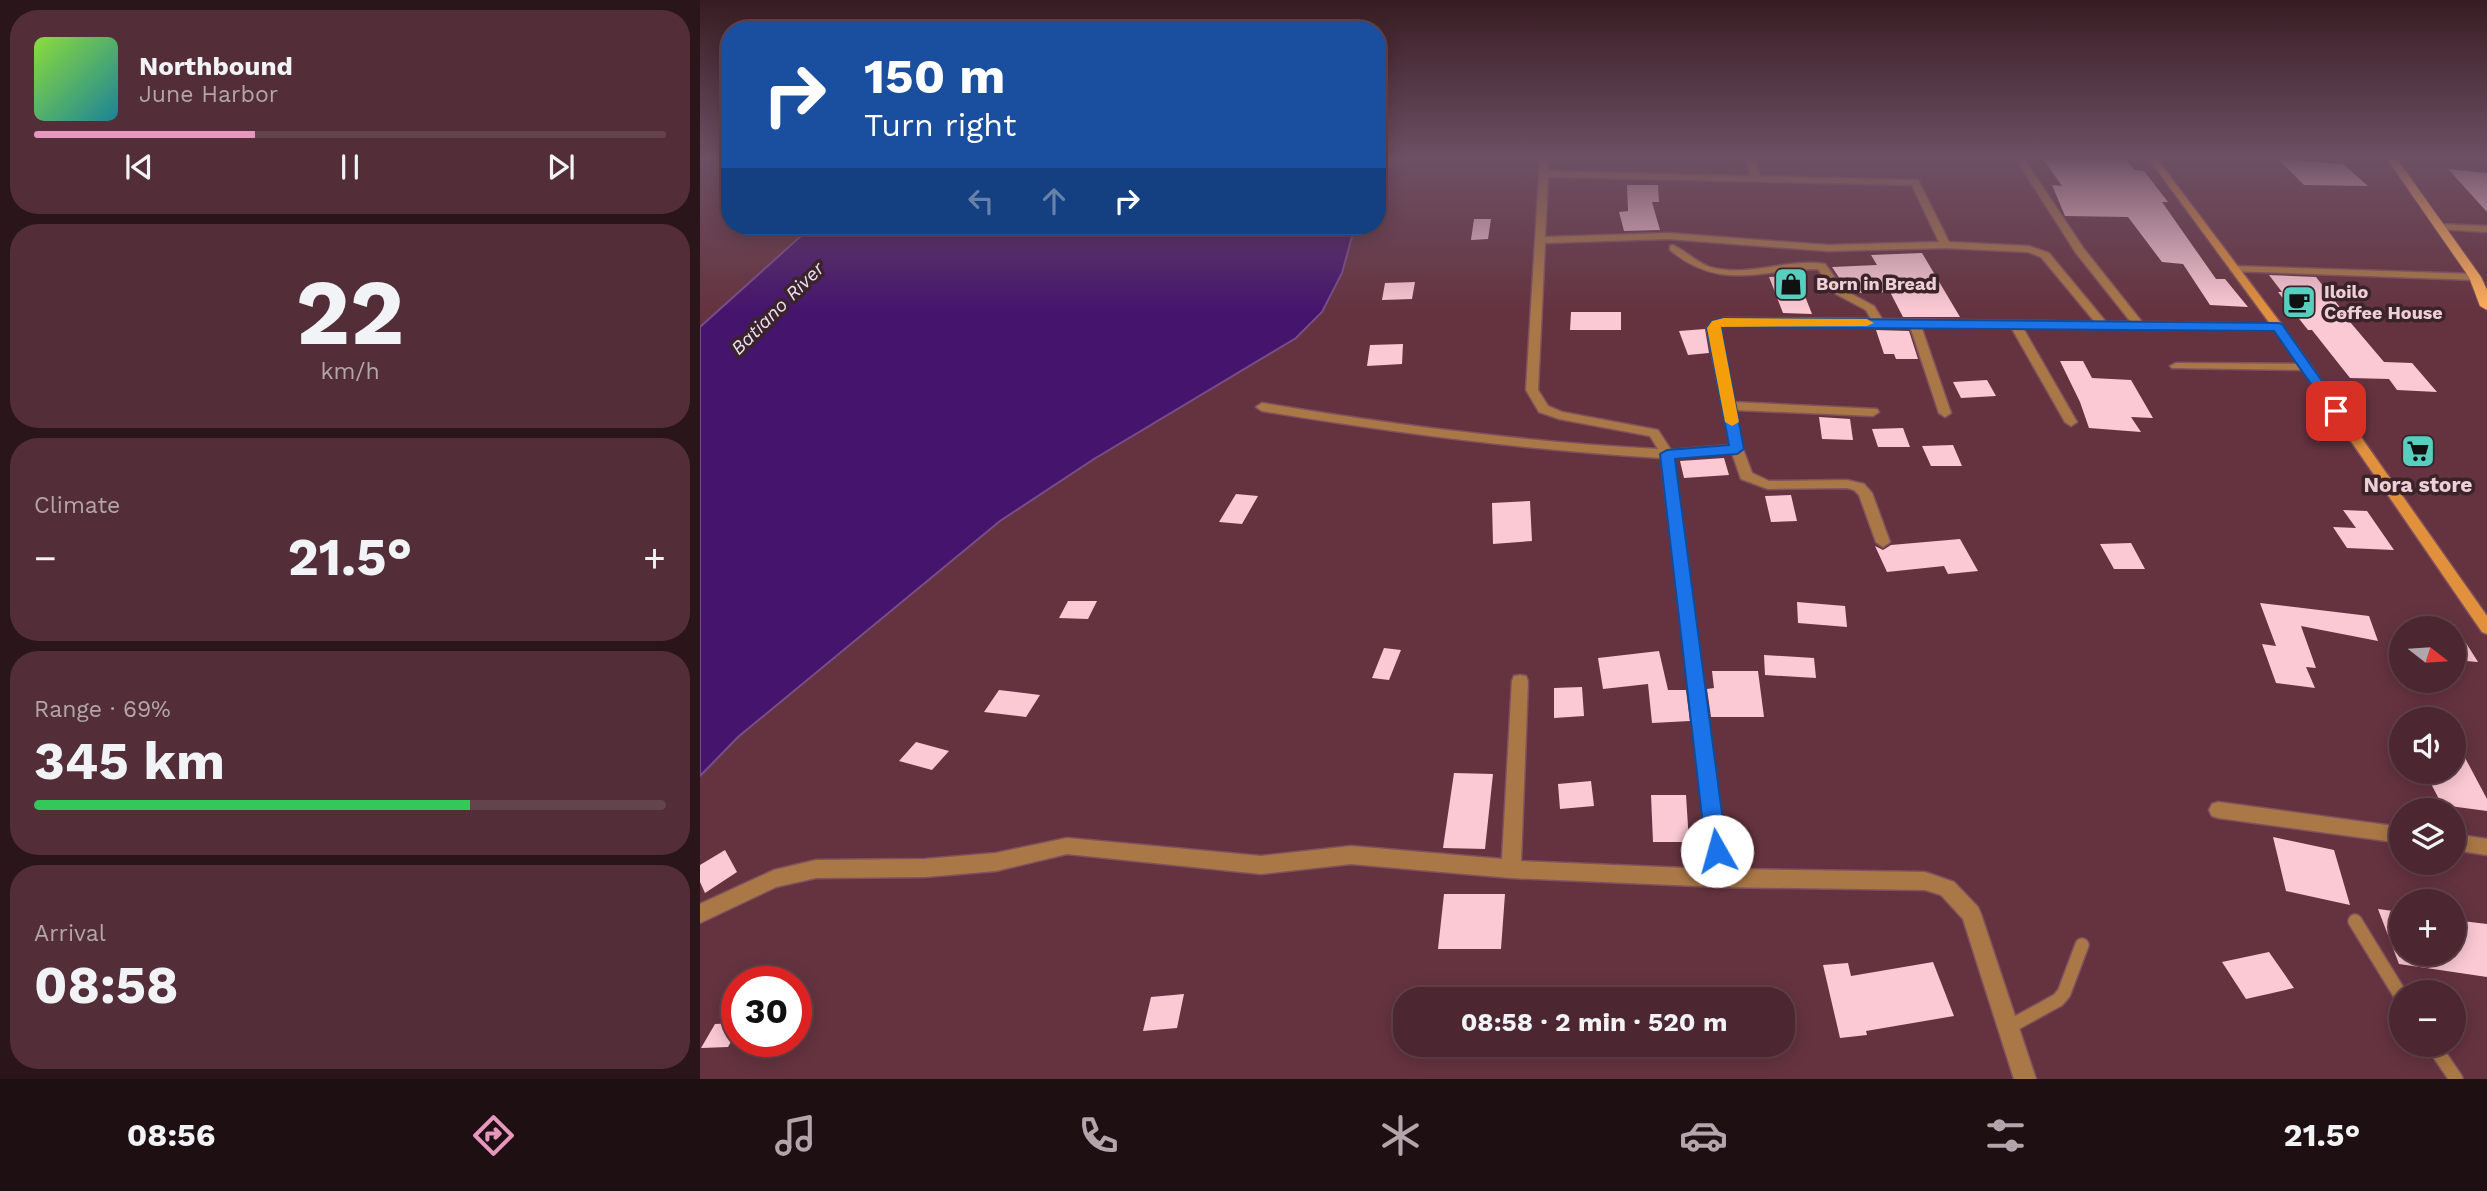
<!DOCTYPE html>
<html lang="en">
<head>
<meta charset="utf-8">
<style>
  :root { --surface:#4c2630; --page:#532e38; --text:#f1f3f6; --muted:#b2a5ab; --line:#63434c; --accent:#e797bd }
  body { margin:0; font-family:"Work Sans",sans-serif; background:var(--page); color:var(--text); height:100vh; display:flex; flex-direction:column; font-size:26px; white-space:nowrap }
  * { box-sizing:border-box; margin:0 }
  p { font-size:23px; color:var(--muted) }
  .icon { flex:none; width:38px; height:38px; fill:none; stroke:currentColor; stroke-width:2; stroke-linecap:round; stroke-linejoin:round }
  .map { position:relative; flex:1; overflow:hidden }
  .sheet { display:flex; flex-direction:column; gap:10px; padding:10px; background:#2a151a; width:700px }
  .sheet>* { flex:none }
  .top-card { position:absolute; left:21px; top:21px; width:665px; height:214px; border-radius:28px; box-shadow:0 4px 18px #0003,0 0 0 2px var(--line); background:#1a4fa0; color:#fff; overflow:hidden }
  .needle { width:46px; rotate:107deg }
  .controls { position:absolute; left:1689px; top:616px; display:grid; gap:14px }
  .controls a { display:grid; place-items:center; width:77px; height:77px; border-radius:50%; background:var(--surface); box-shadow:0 4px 18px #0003,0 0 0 2px var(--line); font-size:35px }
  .speed { position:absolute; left:21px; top:966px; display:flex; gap:14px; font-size:35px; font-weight:700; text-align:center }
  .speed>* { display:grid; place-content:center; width:91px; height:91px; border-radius:50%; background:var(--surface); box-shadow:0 4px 18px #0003,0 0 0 2px var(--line); line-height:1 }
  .speed .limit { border:10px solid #d22; background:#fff; color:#111 }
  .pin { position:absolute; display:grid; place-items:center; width:60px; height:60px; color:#fff; margin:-30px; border-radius:14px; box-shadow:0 4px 10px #0006 }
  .me { position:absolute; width:77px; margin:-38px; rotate:353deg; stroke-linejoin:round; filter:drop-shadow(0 0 5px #0008) }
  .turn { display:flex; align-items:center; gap:24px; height:147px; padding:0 28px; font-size:32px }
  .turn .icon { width:91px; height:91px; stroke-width:2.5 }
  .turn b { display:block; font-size:49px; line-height:60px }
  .lanes { display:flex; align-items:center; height:66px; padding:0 28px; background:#0003; justify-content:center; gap:35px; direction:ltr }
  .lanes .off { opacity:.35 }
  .big { font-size:52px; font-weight:700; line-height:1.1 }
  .sheet .widget { flex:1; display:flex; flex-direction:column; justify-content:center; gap:10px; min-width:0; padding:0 24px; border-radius:28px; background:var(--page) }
  .sheet .dial { align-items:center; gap:0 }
  .dial b { font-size:91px; line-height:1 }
  .song { display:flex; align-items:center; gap:21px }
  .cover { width:84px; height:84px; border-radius:10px; background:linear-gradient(135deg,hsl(90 70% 55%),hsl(190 70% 35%)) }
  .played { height:7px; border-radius:4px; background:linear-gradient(90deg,var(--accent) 35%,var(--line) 35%) }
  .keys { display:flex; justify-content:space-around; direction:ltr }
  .heat { display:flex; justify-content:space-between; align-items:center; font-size:38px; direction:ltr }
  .charge { height:10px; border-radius:5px; background:linear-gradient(90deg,#34c759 69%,var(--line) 0) }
  .trip { position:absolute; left:693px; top:987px; width:402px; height:70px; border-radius:28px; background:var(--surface); box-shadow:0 4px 18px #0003,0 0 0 2px var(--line); font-weight:700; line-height:70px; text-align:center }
  .tabs { display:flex; height:112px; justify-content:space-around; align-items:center; background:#1e0f13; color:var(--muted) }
  .tabs .icon { width:49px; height:49px }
  .tabs .current { color:var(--accent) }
  .tabs b { font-size:32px; color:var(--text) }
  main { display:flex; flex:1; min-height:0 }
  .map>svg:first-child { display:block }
  .water { fill:#45156d; stroke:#784d8c; stroke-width:2 }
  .building { fill:#fbc9d4 }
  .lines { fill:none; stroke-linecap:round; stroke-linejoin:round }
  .service-casing { stroke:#81525e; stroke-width:16 }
  .minor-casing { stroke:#81525e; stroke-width:3 }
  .secondary-casing { stroke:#81525e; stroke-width:3 }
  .primary-casing { stroke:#81525e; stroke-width:2 }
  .service { stroke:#aa7846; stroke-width:13 }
  .minor { fill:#aa7846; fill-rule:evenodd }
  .secondary { fill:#e1913c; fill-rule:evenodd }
  .primary { fill:#fdac59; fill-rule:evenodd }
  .route { fill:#1a73e8; stroke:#114b97; stroke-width:2 }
  .slow { fill:#f59e0b }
  .labels { text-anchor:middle; stroke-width:7; stroke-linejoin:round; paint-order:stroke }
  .far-poi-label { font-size:18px; font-weight:bold; fill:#efcfd6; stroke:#3b2429; text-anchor:start }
  .far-water-label { font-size:19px; font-style:italic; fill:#e9dff7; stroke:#3b2429 }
  .poi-label { font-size:21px; font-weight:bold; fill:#efcfd6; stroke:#3b2429 }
</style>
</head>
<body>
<main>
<section class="sheet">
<div class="widget">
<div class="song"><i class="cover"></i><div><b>Northbound</b><p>June Harbor</p></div></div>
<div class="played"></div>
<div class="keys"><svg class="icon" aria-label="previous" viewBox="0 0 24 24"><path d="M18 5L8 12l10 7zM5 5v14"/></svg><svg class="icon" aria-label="pause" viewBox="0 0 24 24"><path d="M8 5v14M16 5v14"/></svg><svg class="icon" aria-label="next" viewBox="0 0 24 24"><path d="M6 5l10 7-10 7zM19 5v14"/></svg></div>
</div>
<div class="widget dial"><b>22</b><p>km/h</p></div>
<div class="widget"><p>Climate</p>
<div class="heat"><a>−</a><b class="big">21.5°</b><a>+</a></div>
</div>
<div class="widget"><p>Range · 69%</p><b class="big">345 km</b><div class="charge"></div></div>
<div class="widget"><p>Arrival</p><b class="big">08:58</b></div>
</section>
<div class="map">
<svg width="1787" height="1079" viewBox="0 0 1787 1079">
  <rect width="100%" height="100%" fill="#653340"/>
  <path class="water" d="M112,226H655L642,273L622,312L596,338L394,459L300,521L38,737L0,776V327Z"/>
  <path class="building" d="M1343,159H1426L1434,170L1444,171L1468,202H1462L1516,279H1525L1548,307L1510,305L1483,264L1462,262L1428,217L1365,216L1352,185L1362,186Z
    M1578,159L1643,164L1668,186L1604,185Z
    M1748,169L1787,173V212Z
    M927,185H958L959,202H952L960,230L924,231L919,212L928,211Z
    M774,219H791L788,239L771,240Z
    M1222,253L1260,317H1203L1190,292L1156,293L1146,288L1132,267L1177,265L1171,255Z
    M1569,275L1616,277L1642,310L1639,309L1684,362L1712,363L1737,392L1697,390L1689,379L1650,378L1612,330H1608L1578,292H1582Z
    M1097,276L1112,314L1083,313L1069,277Z
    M715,282L712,299L682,300L685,283Z
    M871,312H921V330H870Z
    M1005,329L1009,353L988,355L979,331Z
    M1176,330L1209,331L1218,359H1196L1194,354H1184Z
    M703,344L702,364L667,366L670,345Z
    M1360,361H1383L1392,378L1431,380L1453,418L1431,417L1441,432L1389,428L1380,402Z
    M1287,380L1296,396L1261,398L1253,382Z
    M1119,417L1150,419L1153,440L1122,439Z
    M1203,428L1210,447H1178L1172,429Z
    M1253,445L1262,466H1231L1222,446Z
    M1024,458L1029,475L984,478L980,461Z
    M536,494L558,496L542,524L519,522Z
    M1091,495L1097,521L1071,522L1065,496Z
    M830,501L832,541L793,544L792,503Z
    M1643,510L1667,511L1694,550L1647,548L1633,527L1656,528Z
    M1260,539L1278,571L1248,574L1244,566L1187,572L1175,546L1183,550L1191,545Z
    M1431,543L1445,569H1414L1400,544Z
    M368,601H397L388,619L359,618Z
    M1097,602L1145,606L1147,627L1098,623Z
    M1560,603L1669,616L1678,641L1601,626L1616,668L1606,667L1615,688L1576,683L1562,644L1576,646Z
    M1754,624L1778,662L1754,660Z
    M684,648L701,650L689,680L672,678Z
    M959,651L968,690H986L990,721L952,723L948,684L903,689L898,658Z
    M1064,655L1114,658L1116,678L1065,675Z
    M1012,671H1058L1064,717H1011L1007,689L1014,688Z
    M882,687L884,716L854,718V688Z
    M299,690L340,695L326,717L284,712Z
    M1754,737L1787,799V811L1742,805L1725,772H1754Z
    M216,742L249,751L232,770L199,761Z
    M754,773L793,774L785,849L743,848Z
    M891,781L894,806L860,809L858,784Z
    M951,795H986L989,842H953Z
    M1573,837L1634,850L1650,905L1586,891Z
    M25,850L37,872L5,893L0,882V865Z
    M744,894H805L801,949H738Z
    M1678,909L1701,912V954H1754V920L1787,924V977L1699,964Z
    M1569,952L1594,988L1546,999L1522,962Z
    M1233,962L1254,1016L1166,1031L1167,1035L1140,1038L1123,965L1148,963L1151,976Z
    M484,994L477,1028L443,1031L451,997Z
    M37,1023V1031L28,1047L1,1048L15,1024Z"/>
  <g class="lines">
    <g class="service-casing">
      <path id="service" d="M1655,921L1701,996
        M1309,1027L1358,1000L1364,993L1382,945
        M1733,1045L1756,1079"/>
    </g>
    <g class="minor-casing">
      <path id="minor" d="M840,159H848V171L1051,176L1046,159H1054L1060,176L1218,180L1249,242L1329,246L1349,253L1406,322H1431L1376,253L1316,159H1324L1384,249L1442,322L1578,324L1583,327L1578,330L1323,328L1377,422L1371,426L1365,422L1311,327L1221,326L1251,413L1245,417L1239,413L1210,326L1026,324L1019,329L1034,402L1177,409L1179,412L1173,416L1035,410L1043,449L1052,473L1069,481L1147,480L1164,484L1172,493L1190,542L1183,547L1176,542L1159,495L1154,490L1147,488L1068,489L1041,479L1032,453L974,458L1028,869L1225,872L1254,882L1278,907L1281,914L1336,1079H1314L1263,919L1241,895L1225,890L1020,887L811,878L651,864L561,874L367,854L296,871L225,877L116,878L76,887L0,923V904L74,870L116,860L225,859L296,853L367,838L561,856L651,846L802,859L812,681L814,676L820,675L826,676L828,681L821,861L1010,869L961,458C827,450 694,433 562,411L556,407L562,403C693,425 825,442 958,449L950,436L859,419L839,412L826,390ZM848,177L1212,185L1239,242L1128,245L968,233L845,237ZM968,239L1128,251L1245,248L1328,252L1341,257L1395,322L1182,319L1174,306L1144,290L1125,264C1087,258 1048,278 1010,267C996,262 986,251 973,245L970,246V250C1021,292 1060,269 1118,269L1136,294L1166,310L1171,319L1024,318L1007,328L1030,445L971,450L958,430L862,412L848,406L838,390L845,243Z
        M1775,159H1787V163L1776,161Z
        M1739,224L1787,226V232L1736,229V225Z
        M1535,266L1775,274L1780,277L1775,280L1531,271L1530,269Z
        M1476,363L1606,364L1612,367L1606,370L1472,368L1470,366Z
        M1518,802L1701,827V843L1518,818L1512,816L1509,810L1512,804Z
        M1754,834L1787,839V855L1754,850Z"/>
    </g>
    <g class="secondary-casing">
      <path id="secondary" d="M1449,159H1457L1582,325L1787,616V634L1782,632L1574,329Z"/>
    </g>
    <g class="primary-casing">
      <path id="primary" d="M1687,159H1697L1781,277L1787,290V310L1780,306L1769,277Z"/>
    </g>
    <use href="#service" class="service"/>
    <use href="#minor" class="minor"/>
    <use href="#secondary" class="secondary"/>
    <use href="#primary" class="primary"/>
  </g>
  <linearGradient id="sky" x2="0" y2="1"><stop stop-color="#381c23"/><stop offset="0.51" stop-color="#6d5064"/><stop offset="1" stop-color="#6d5064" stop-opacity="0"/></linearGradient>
  <rect width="1787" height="310" fill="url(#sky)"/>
  <path class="route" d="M1024,318L1578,323L1582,324L1643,411L1636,415L1632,414L1574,331L1021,327L1044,449L1037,454L975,459L1027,851L1024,858L1017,861L1009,858L1006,851L960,454L967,450L1029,445L1007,328L1012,321Z"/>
  <path class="slow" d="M1024,318L1167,319L1174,323L1167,326L1021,327L1039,422L1032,426L1025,422L1007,328L1012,321Z"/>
  <defs>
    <g id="shop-square" transform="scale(1.75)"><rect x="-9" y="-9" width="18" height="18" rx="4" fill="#58cebf" stroke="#3b2429"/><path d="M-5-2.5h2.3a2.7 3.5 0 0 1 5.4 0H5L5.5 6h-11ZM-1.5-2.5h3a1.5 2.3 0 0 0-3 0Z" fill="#111"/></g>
    <g id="cafe-square" transform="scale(1.75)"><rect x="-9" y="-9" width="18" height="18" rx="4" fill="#58cebf" stroke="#3b2429"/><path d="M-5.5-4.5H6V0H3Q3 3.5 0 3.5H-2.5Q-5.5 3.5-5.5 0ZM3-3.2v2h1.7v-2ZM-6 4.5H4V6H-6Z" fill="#111"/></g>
    <g id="supermarket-square" transform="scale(1.75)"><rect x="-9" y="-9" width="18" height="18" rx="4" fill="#58cebf" stroke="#3b2429"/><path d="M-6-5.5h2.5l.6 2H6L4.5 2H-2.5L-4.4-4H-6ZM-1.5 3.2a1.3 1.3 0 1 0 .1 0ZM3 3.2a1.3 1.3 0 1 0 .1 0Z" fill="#111"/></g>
  </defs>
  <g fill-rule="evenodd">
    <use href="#shop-square" x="1091" y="284"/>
    <use href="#cafe-square" x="1599" y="302"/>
    <use href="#supermarket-square" x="1718" y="451"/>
  </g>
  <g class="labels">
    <g class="far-poi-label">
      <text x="1116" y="290">Born in Bread</text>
      <text x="1624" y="298">Iloilo<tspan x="1624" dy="21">Coffee House</tspan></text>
    </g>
    <g class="far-water-label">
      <text transform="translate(77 308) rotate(-45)" y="7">Batiano River</text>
    </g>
    <g class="poi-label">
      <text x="1718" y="492">Nora store</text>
    </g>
  </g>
</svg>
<div class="controls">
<a><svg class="needle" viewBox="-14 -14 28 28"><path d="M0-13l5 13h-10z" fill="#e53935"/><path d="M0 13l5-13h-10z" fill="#b2a5ab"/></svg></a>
<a><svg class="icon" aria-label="sound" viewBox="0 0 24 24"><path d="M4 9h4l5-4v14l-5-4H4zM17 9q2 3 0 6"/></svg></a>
<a><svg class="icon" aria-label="layers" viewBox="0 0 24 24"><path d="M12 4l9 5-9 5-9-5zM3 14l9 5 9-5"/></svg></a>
<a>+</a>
<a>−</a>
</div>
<div class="speed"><div class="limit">30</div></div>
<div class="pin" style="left:1636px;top:411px;background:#d93025"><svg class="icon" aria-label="arrive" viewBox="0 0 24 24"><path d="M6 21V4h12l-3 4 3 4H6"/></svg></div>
<svg class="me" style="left:1017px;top:851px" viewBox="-20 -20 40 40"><circle r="19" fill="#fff"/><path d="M0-13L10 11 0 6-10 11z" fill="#1a73e8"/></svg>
<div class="trip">08:58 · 2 min · 520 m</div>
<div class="top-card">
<div class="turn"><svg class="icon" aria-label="right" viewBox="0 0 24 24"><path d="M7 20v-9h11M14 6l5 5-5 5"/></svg><div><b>150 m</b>Turn right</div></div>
<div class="lanes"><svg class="icon off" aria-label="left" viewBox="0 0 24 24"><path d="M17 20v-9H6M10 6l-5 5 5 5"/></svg><svg class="icon off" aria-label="ahead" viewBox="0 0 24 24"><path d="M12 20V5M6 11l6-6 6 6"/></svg><svg class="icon" aria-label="right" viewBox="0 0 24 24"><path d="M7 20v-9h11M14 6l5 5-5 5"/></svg></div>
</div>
</div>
</main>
<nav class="tabs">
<b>08:56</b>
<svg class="icon current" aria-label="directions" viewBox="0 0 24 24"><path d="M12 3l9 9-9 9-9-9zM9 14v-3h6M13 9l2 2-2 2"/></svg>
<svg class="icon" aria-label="music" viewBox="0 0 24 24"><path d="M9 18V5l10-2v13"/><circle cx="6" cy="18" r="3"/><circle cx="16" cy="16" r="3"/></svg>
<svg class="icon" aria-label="phone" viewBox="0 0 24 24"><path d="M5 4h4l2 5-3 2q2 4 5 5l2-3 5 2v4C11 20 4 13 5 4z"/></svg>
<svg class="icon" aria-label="climate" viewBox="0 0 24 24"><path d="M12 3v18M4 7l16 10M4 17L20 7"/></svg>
<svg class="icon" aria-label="car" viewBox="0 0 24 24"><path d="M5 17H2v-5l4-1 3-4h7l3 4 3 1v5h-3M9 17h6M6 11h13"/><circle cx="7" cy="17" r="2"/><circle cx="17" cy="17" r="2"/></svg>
<svg class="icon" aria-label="filters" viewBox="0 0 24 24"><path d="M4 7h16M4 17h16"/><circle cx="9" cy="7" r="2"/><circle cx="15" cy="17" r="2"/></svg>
<b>21.5°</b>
</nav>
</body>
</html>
